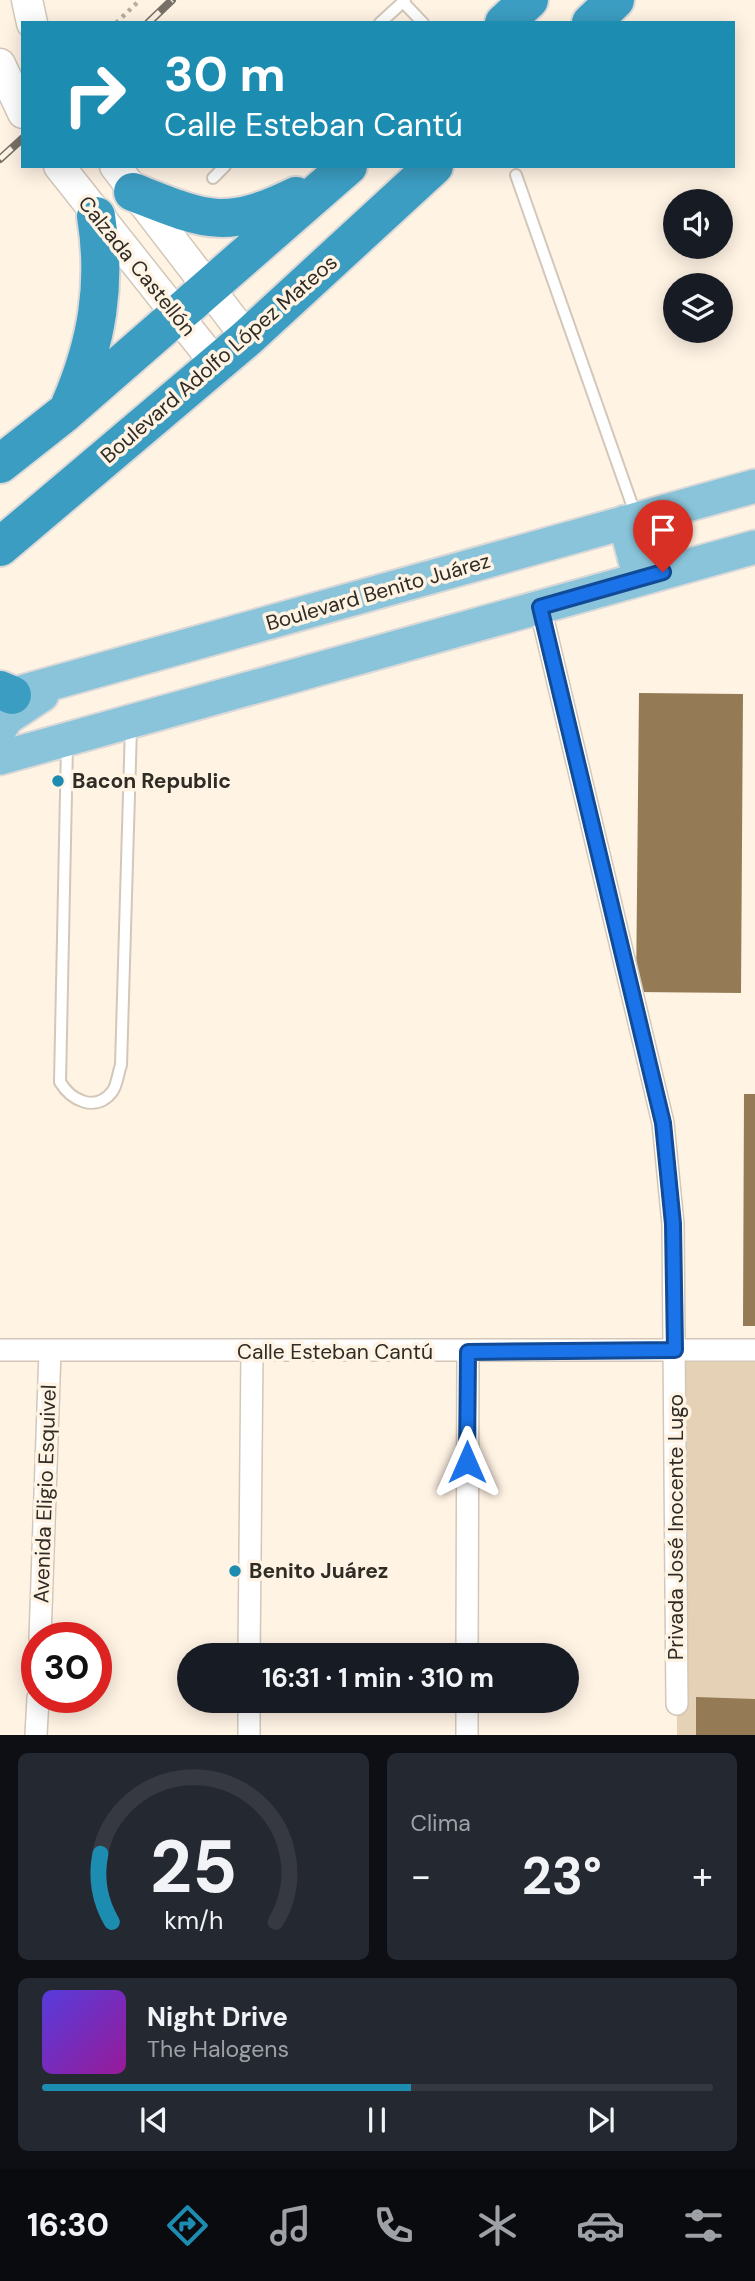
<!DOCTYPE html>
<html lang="es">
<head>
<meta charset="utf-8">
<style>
  :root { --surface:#171b24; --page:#242831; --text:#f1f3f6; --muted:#9ea1a6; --line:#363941; --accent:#1c8cb1 }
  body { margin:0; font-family:"DM Sans",sans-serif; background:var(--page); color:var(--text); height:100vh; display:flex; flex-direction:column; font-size:26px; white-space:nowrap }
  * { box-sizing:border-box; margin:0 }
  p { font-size:23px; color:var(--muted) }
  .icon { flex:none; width:38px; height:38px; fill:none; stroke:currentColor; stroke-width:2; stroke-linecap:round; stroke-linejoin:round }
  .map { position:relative; height:1735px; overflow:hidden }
  .drawer { display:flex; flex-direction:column; gap:18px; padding:18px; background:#0d0f14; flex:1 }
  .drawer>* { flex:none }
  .top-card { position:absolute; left:21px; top:21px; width:714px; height:147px; border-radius:0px; box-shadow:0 4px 18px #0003; background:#1c8cb1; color:#fff; overflow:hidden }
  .buttons { position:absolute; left:663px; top:189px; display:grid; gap:14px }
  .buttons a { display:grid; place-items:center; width:70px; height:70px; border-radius:50%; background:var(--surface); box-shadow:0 4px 18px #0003; font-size:35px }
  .speed { position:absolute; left:21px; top:1622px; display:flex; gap:14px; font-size:35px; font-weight:700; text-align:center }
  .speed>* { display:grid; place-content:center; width:91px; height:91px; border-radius:50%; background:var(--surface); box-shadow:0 4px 18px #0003; line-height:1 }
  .speed .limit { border:10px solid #d22; background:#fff; color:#111 }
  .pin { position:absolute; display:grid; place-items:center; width:60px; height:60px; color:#fff; margin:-72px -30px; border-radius:50% 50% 50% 0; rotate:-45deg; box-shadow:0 0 7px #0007 }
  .pin .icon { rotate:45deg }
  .me { position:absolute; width:77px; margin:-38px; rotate:0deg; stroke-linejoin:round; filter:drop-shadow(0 0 5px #0008) }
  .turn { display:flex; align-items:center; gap:24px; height:147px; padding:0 28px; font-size:32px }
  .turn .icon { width:91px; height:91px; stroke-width:2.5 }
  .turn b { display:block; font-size:49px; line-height:60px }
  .big { font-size:52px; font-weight:700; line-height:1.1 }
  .drawer .card { flex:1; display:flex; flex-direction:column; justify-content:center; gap:10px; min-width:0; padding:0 24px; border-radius:10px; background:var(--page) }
  .drawer .dial { align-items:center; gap:0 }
  .dial svg { height:182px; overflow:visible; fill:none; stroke:var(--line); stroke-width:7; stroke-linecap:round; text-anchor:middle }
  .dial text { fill:var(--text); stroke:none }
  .song { display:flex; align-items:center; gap:21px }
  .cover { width:84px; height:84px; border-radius:10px; background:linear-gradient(135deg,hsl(250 70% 55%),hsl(300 70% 35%)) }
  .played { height:7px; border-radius:4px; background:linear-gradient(90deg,var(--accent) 55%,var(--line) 55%) }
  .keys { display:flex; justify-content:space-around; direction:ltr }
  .heat { display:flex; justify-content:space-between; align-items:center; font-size:38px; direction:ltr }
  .drawer .tiles { flex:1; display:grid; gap:18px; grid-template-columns:1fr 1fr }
  .card:last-child { grid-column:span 2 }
  .trip { position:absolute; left:177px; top:1643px; width:402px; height:70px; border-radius:35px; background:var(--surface); box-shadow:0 4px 18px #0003; font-weight:700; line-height:70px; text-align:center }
  .menu { display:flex; height:112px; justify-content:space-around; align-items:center; background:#090b0e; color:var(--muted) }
  .menu .icon { width:49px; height:49px }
  .menu .on { color:var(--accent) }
  .menu b { font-size:32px; color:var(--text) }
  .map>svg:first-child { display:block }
  .green { fill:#e4d1b6 }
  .building { fill:#947b56 }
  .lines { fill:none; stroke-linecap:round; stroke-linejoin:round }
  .lane-casing { stroke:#d2c7b8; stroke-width:14 }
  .street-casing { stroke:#d2c7b8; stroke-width:24 }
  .secondary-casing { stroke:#d2c7b8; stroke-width:33 }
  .primary-casing { stroke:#dad9d8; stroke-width:37 }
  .highway-casing { stroke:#dad9d8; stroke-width:42 }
  .path { stroke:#b6ada1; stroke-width:4.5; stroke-dasharray:3.5 5; stroke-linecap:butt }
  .lane { stroke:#fff; stroke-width:10 }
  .street { stroke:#fff; stroke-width:21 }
  .secondary { stroke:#fff; stroke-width:30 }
  .primary { stroke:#8ac4da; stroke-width:33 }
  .highway { stroke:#3c9dc2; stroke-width:38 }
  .rail-casing { stroke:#777167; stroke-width:8 }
  .rail { stroke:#fff3e4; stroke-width:5; stroke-dasharray:16; stroke-linecap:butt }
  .route-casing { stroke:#114b97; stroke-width:18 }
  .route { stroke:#1a73e8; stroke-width:12 }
  .poi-dot { fill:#1c8cb1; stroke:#fff3e4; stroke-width:2.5 }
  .labels { text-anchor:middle; stroke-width:7; stroke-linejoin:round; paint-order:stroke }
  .street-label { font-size:21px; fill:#2f2b25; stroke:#fff3e4 }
  .poi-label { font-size:21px; font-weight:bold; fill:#2f2b25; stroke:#fff3e4; text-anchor:start }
</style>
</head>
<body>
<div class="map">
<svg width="755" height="1735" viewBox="0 0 755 1735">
  <rect width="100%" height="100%" fill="#fff3e4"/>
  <path class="green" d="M755,1352V1735H677L676,1353Z"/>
  <path class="building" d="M639,693L743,694L741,993L636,992Z
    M744,1094H755V1326H743Z
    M696,1697L755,1699V1735H696Z"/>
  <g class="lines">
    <g class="lane-casing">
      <path id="lane" d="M403,2L423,23
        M380,23L405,0
        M516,175L636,516
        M213,178L225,166
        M67,745L60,1082C71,1100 95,1113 112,1092C117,1086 118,1073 121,1065L131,727"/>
    </g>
    <g class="street-casing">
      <path id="street" d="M540,607L663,1123L673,1224L677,1704
        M0,1350H755
        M40,1638L50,1351
        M249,1656L252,1352
        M467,1656L468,1352
        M36,1735L38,1698
        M249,1735V1701
        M467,1735V1701"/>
    </g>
    <g class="secondary-casing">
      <path id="secondary" d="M27,0L32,23
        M0,64L23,113
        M59,166L216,364
        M115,166L247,338"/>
    </g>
    <g class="primary-casing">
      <path id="primary" d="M625,522L640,579
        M0,698L755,486
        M0,729L7,718L42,695
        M0,758L755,547"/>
    </g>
    <g class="highway-casing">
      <path id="highway" d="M504,23L529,0
        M591,23L615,0
        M133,192C205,220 224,231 296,196
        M70,405C97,342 107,284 96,216
        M0,464L66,412L348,166
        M0,547L247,338L434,166
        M0,690L12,695"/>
    </g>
    <path class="path" d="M116,23L140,0"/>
    <use href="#lane" class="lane"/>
    <use href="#street" class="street"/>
    <use href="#secondary" class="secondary"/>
    <use href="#primary" class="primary"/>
    <use href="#highway" class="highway"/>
    <g class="rail-casing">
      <path id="rail" d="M148,23L172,0
        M0,159L23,138"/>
    </g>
    <use href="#rail" class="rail"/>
  </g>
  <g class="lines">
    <g class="route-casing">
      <path id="route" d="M467,1462L468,1352L675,1350L673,1224L663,1123L540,607L663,572"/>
    </g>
    <use href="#route" class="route"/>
  </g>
  <g class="poi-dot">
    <circle cx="58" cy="781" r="7"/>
    <circle cx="235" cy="1571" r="7"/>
  </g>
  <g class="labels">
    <g class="street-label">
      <text transform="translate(137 266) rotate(51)" y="7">Calzada Castellón</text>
      <text transform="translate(219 359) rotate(-41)" y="7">Boulevard Adolfo López Mateos</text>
      <text transform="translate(378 592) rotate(-16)" y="7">Boulevard Benito Juárez</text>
      <text x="335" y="1359">Calle Esteban Cantú</text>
      <text transform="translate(45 1494) rotate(-88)" y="7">Avenida Eligio Esquivel</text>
      <text transform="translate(676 1527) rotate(-90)" y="7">Privada José Inocente Lugo</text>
    </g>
    <g class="poi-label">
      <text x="72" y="788">Bacon Republic</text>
      <text x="249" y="1578">Benito Juárez</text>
    </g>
  </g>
</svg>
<div class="buttons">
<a><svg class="icon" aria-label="sound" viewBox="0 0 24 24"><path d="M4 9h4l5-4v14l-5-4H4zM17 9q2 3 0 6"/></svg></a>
<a><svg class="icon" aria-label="layers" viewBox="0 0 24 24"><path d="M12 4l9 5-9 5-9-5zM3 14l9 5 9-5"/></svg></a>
</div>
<div class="speed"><div class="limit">30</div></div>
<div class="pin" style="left:663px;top:572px;background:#d93025"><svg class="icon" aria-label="arrive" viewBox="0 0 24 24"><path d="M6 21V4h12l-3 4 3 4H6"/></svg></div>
<svg class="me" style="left:467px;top:1462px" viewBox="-20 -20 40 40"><path d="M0-17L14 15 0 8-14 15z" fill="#1a73e8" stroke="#fff" stroke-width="4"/></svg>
<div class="trip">16:31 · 1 min · 310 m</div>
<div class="top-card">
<div class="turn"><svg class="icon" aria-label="right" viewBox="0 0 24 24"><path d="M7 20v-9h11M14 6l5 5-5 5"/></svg><div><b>30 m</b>Calle Esteban Cantú</div></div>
</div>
</div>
<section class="drawer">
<div class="tiles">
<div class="card dial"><svg viewBox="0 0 100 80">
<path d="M14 69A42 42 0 1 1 86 69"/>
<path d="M14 69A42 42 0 0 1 9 39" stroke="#1c8cb1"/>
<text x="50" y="56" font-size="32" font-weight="700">25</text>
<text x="50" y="72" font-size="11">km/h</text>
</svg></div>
<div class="card"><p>Clima</p>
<div class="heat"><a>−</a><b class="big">23°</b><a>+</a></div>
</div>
<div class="card">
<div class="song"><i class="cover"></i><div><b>Night Drive</b><p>The Halogens</p></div></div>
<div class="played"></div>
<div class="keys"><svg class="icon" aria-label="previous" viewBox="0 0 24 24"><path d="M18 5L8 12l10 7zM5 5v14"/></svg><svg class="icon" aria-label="pause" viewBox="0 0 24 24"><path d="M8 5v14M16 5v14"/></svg><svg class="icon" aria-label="next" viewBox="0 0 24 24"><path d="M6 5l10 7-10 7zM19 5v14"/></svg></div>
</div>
</div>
</section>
<nav class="menu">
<b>16:30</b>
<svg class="icon on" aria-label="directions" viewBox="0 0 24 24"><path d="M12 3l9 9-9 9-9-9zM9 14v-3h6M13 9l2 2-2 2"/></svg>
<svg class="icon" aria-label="music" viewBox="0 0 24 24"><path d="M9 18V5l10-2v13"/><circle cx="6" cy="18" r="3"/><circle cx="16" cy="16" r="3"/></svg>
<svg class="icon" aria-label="phone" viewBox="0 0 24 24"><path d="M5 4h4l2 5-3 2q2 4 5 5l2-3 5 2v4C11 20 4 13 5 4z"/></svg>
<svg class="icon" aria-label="climate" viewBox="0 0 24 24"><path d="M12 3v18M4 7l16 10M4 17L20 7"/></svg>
<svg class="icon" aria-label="car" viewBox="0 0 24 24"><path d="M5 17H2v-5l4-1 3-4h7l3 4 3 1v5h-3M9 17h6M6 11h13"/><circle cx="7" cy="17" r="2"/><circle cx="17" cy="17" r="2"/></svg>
<svg class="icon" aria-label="filters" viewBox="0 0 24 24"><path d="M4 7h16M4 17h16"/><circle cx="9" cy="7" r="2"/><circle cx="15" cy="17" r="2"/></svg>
</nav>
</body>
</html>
